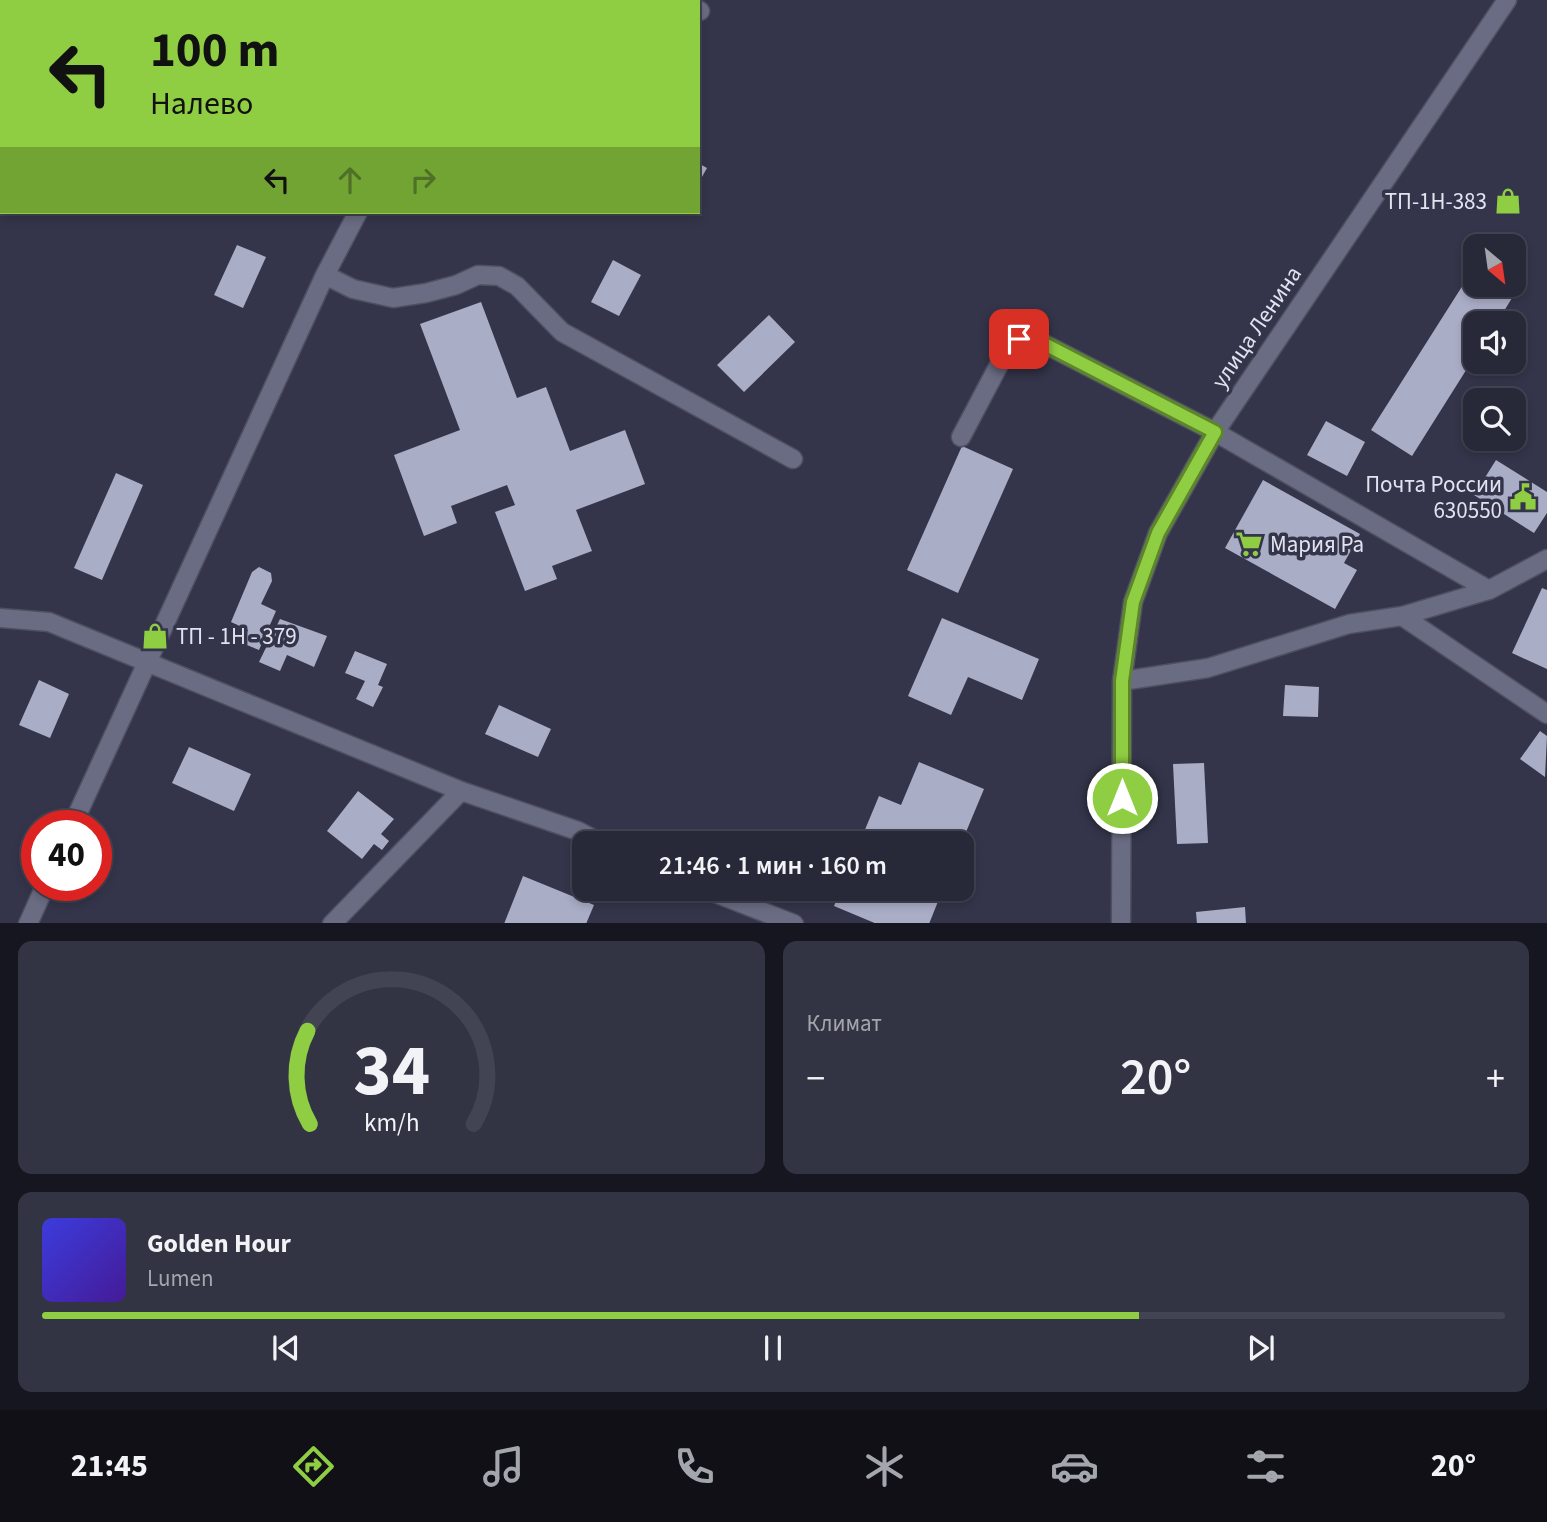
<!DOCTYPE html>
<html lang="ru">
<head>
<meta charset="utf-8">
<style>
  :root { --surface:#272838; --page:#333443; --text:#f1f3f6; --muted:#a4a6ae; --line:#434453; --accent:#8fcd42 }
  body { margin:0; font-family:"Source Sans 3",sans-serif; background:var(--page); color:var(--text); height:100vh; display:flex; flex-direction:column; font-size:26px; white-space:nowrap }
  * { box-sizing:border-box; margin:0 }
  p { font-size:23px; color:var(--muted) }
  .icon { flex:none; width:38px; height:38px; fill:none; stroke:currentColor; stroke-width:2; stroke-linecap:round; stroke-linejoin:round }
  .map { position:relative; height:923px; overflow:hidden }
  .details { display:flex; flex-direction:column; gap:18px; padding:18px; background:#15161f; flex:1 }
  .details>* { flex:none }
  .hud { position:absolute; left:0px; top:0px; width:700px; height:214px; box-shadow:0 4px 10px #0003,0 0 0 2px var(--line); background:#8fcd42; color:#111; overflow:hidden }
  .needle { width:46px; rotate:151deg }
  .controls { position:absolute; left:1463px; top:234px; display:grid; gap:14px }
  .controls a { display:grid; place-items:center; width:63px; height:63px; border-radius:14px; background:var(--surface); box-shadow:0 4px 10px #0003,0 0 0 2px var(--line); font-size:35px }
  .speed { position:absolute; left:21px; top:810px; display:flex; gap:14px; font-size:35px; font-weight:700; text-align:center }
  .speed>* { display:grid; place-content:center; width:91px; height:91px; border-radius:50%; background:var(--surface); box-shadow:0 4px 10px #0003,0 0 0 2px var(--line); line-height:1 }
  .speed .limit { border:10px solid #d22; background:#fff; color:#111 }
  .pin { position:absolute; display:grid; place-items:center; width:60px; height:60px; color:#fff; margin:-30px; border-radius:14px; box-shadow:0 4px 10px #0006 }
  .me { position:absolute; width:77px; margin:-38px; rotate:0deg; stroke-linejoin:round; filter:drop-shadow(0 0 5px #0008) }
  .turn { display:flex; align-items:center; gap:24px; height:147px; padding:0 35px; font-size:32px }
  .turn .icon { width:91px; height:91px; stroke-width:2.5 }
  .turn b { display:block; font-size:49px; line-height:60px }
  .lanes { display:flex; align-items:center; height:66px; padding:0 35px; background:#0003; justify-content:center; gap:35px; direction:ltr }
  .lanes .off { opacity:.35 }
  .big { font-size:52px; font-weight:600; line-height:1.1 }
  .details .tile { flex:1; display:flex; flex-direction:column; justify-content:center; gap:10px; min-width:0; padding:0 24px; border-radius:14px; background:var(--page) }
  .details .dial { align-items:center; gap:0 }
  .dial svg { height:182px; overflow:visible; fill:none; stroke:var(--line); stroke-width:7; stroke-linecap:round; text-anchor:middle }
  .dial text { fill:var(--text); stroke:none }
  .song { display:flex; align-items:center; gap:21px }
  .cover { width:84px; height:84px; border-radius:10px; background:linear-gradient(135deg,hsl(240 70% 55%),hsl(260 70% 35%)) }
  .played { height:7px; border-radius:4px; background:linear-gradient(90deg,var(--accent) 75%,var(--line) 75%) }
  .keys { display:flex; justify-content:space-around; direction:ltr }
  .heat { display:flex; justify-content:space-between; align-items:center; font-size:38px; direction:ltr }
  .details .tiles { flex:1; display:grid; gap:18px; grid-template-columns:1fr 1fr }
  .tile:last-child { grid-column:span 2 }
  .trip { position:absolute; left:572px; top:831px; width:402px; height:70px; border-radius:14px; background:var(--surface); box-shadow:0 4px 10px #0003,0 0 0 2px var(--line); font-weight:600; line-height:70px; text-align:center }
  .dock { display:flex; height:112px; justify-content:space-around; align-items:center; background:#101016; color:var(--muted) }
  .dock .icon { width:49px; height:49px }
  .dock .selected { color:var(--accent) }
  .dock b { font-size:32px; color:var(--text) }
  .map>svg:first-child { display:block }
  .building { fill:#aaadc6 }
  .lines { fill:none; stroke-linecap:round; stroke-linejoin:round }
  .minor-casing { stroke:#4e5061; stroke-width:21 }
  .minor { stroke:#6a6c83; stroke-width:18 }
  .route-casing { stroke:#5d852b; stroke-width:18 }
  .route { stroke:#8fcd42; stroke-width:12 }
  .labels { text-anchor:middle; stroke-width:7; stroke-linejoin:round; paint-order:stroke }
  .poi-label { font-size:23px; fill:#e1e3f0; stroke:#34354a; text-anchor:end }
  .street-label { font-size:23px; fill:#e1e3f0; stroke:#34354a }
</style>
</head>
<body>
<div class="map">
<svg width="1547" height="924" viewBox="0 0 1547 924">
  <rect width="100%" height="100%" fill="#34354a"/>
  <path class="building" d="M698,163L707,168L698,184Z
    M237,245L266,257L243,308L214,295Z
    M613,260L641,275L619,316L591,302Z
    M1475,266V285H1514V281L1520,285L1496,324H1475V356L1412,456L1371,430Z
    M481,302L517,398L546,387L570,451L625,430L645,484L576,510L592,551L552,566L557,579L525,591L495,512L515,505L507,485L451,506L457,523L424,536L394,455L460,430L420,324Z
    M769,315L795,342L744,392L717,365Z
    M1326,421L1365,442L1347,476L1307,455Z
    M962,446L1013,469L958,593L907,570Z
    M1496,460L1547,492V513L1534,533L1474,495Z
    M116,473L143,485L102,580L74,568Z
    M1263,480L1360,534L1344,563L1357,570L1335,609L1225,548Z
    M259,567L271,573L272,581L261,604L276,611L259,650L242,643L248,630L231,622L252,572Z
    M1542,588L1547,590V669L1512,653Z
    M942,618L1039,659L1022,700L968,677L951,715L908,696Z
    M280,619L327,636L314,667L287,655L280,671L259,662Z
    M355,651L387,664L378,685L383,687L373,707L356,699L365,681L345,673Z
    M39,680L69,694L50,738L19,725Z
    M1285,685L1319,687L1318,717L1283,716Z
    M499,705L551,729L538,757L485,734Z
    M1540,731L1547,736L1545,777L1520,759Z
    M189,747L251,774L234,811L172,783Z
    M919,762L984,789L961,844H859L879,796L901,805Z
    M1204,763L1208,843L1177,844L1173,764Z
    M358,791L394,819L381,834L389,841L382,850L374,844L362,859L327,831Z
    M523,876L594,905L586,924H504Z
    M841,889H943L929,924H877L834,906Z
    M1245,907L1246,924H1197L1196,912Z"/>
  <g class="lines">
    <g class="minor-casing">
      <path id="minor" d="M242,0L244,2
        M678,0L681,2
        M698,10L700,11
        M325,275L353,289L393,298L426,293L456,285L478,275L499,276L517,286L562,332L793,459
        M961,437L1010,344L1029,336L1215,432L1489,590
        M1402,616L1547,714
        M0,618L49,622L461,791L578,831L603,844
        M1122,681L1208,668L1349,624L1402,616L1489,590L1547,559
        M72,826L325,275L358,212
        M705,889L794,924
        M28,924L45,886
        M332,924L461,791
        M1121,924L1122,681L1133,602L1158,533L1215,432L1507,0"/>
    </g>
    <use href="#minor" class="minor"/>
  </g>
  <g class="lines">
    <g class="route-casing">
      <path id="route" d="M1019,339L1029,336L1215,432L1158,533L1133,602L1122,681V798"/>
    </g>
    <use href="#route" class="route"/>
  </g>
  <defs>
    <g id="shop-bare" transform="scale(2.1)"><path d="M-5-2.5h2.3a2.7 3.5 0 0 1 5.4 0H5L5.5 6h-11ZM-1.5-2.5h3a1.5 2.3 0 0 0-3 0Z" fill="#8fcd42" stroke="#34354a" stroke-width="2.5" paint-order="stroke"/></g>
    <g id="civic-bare" transform="scale(2.1)"><path d="M-.6-6.5H3V-4.5H.6V-3L4-1V1h2V6H-6V1h2V-1L-.6-3ZM-1.2 2.5V6h2.4V2.5Z" fill="#8fcd42" stroke="#34354a" stroke-width="2.5" paint-order="stroke"/></g>
    <g id="supermarket-bare" transform="scale(2.1)"><path d="M-6-5.5h2.5l.6 2H6L4.5 2H-2.5L-4.4-4H-6ZM-1.5 3.2a1.3 1.3 0 1 0 .1 0ZM3 3.2a1.3 1.3 0 1 0 .1 0Z" fill="#8fcd42" stroke="#34354a" stroke-width="2.5" paint-order="stroke"/></g>
  </defs>
  <g fill-rule="evenodd">
    <use href="#shop-bare" x="1508" y="201"/>
    <use href="#civic-bare" x="1523" y="497"/>
    <use href="#supermarket-bare" x="1249" y="544"/>
    <use href="#shop-bare" x="155" y="636"/>
  </g>
  <g class="labels">
    <g class="poi-label">
      <text x="1487" y="209">ТП-1Н-383</text>
      <text x="1502" y="492">Почта России<tspan x="1502" dy="26">630550</tspan></text>
      <text x="1270" y="552" text-anchor="start">Мария Ра</text>
      <text x="176" y="644" text-anchor="start">ТП - 1Н - 379</text>
    </g>
    <g class="street-label">
      <text transform="translate(1256 327) rotate(-56)" y="8">улица Ленина</text>
    </g>
  </g>
</svg>
<div class="controls">
<a><svg class="needle" viewBox="-14 -14 28 28"><path d="M0-13l5 13h-10z" fill="#e53935"/><path d="M0 13l5-13h-10z" fill="#a4a6ae"/></svg></a>
<a><svg class="icon" aria-label="sound" viewBox="0 0 24 24"><path d="M4 9h4l5-4v14l-5-4H4zM17 9q2 3 0 6"/></svg></a>
<a><svg class="icon" aria-label="search" viewBox="0 0 24 24"><circle cx="10" cy="10" r="6"/><path d="M15 15l6 6"/></svg></a>
</div>
<div class="speed"><div class="limit">40</div></div>
<div class="pin" style="left:1019px;top:339px;background:#d93025"><svg class="icon" aria-label="arrive" viewBox="0 0 24 24"><path d="M6 21V4h12l-3 4 3 4H6"/></svg></div>
<svg class="me" style="left:1122px;top:798px" viewBox="-20 -20 40 40"><circle r="17" fill="#8fcd42" stroke="#fff" stroke-width="3"/><path d="M0-11L8 9 0 5-8 9z" fill="#fff"/></svg>
<div class="trip">21:46 · 1 мин · 160 m</div>
<div class="hud">
<div class="turn"><svg class="icon" aria-label="left" viewBox="0 0 24 24"><path d="M17 20v-9H6M10 6l-5 5 5 5"/></svg><div><b>100 m</b>Налево</div></div>
<div class="lanes"><svg class="icon" aria-label="left" viewBox="0 0 24 24"><path d="M17 20v-9H6M10 6l-5 5 5 5"/></svg><svg class="icon off" aria-label="ahead" viewBox="0 0 24 24"><path d="M12 20V5M6 11l6-6 6 6"/></svg><svg class="icon off" aria-label="right" viewBox="0 0 24 24"><path d="M7 20v-9h11M14 6l5 5-5 5"/></svg></div>
</div>
</div>
<section class="details">
<div class="tiles">
<div class="tile dial"><svg viewBox="0 0 100 80">
<path d="M14 69A42 42 0 1 1 86 69"/>
<path d="M14 69A42 42 0 0 1 13 28" stroke="#8fcd42"/>
<text x="50" y="56" font-size="32" font-weight="700">34</text>
<text x="50" y="72" font-size="11">km/h</text>
</svg></div>
<div class="tile"><p>Климат</p>
<div class="heat"><a>−</a><b class="big">20°</b><a>+</a></div>
</div>
<div class="tile">
<div class="song"><i class="cover"></i><div><b>Golden Hour</b><p>Lumen</p></div></div>
<div class="played"></div>
<div class="keys"><svg class="icon" aria-label="previous" viewBox="0 0 24 24"><path d="M18 5L8 12l10 7zM5 5v14"/></svg><svg class="icon" aria-label="pause" viewBox="0 0 24 24"><path d="M8 5v14M16 5v14"/></svg><svg class="icon" aria-label="next" viewBox="0 0 24 24"><path d="M6 5l10 7-10 7zM19 5v14"/></svg></div>
</div>
</div>
</section>
<nav class="dock">
<b>21:45</b>
<svg class="icon selected" aria-label="directions" viewBox="0 0 24 24"><path d="M12 3l9 9-9 9-9-9zM9 14v-3h6M13 9l2 2-2 2"/></svg>
<svg class="icon" aria-label="music" viewBox="0 0 24 24"><path d="M9 18V5l10-2v13"/><circle cx="6" cy="18" r="3"/><circle cx="16" cy="16" r="3"/></svg>
<svg class="icon" aria-label="phone" viewBox="0 0 24 24"><path d="M5 4h4l2 5-3 2q2 4 5 5l2-3 5 2v4C11 20 4 13 5 4z"/></svg>
<svg class="icon" aria-label="climate" viewBox="0 0 24 24"><path d="M12 3v18M4 7l16 10M4 17L20 7"/></svg>
<svg class="icon" aria-label="car" viewBox="0 0 24 24"><path d="M5 17H2v-5l4-1 3-4h7l3 4 3 1v5h-3M9 17h6M6 11h13"/><circle cx="7" cy="17" r="2"/><circle cx="17" cy="17" r="2"/></svg>
<svg class="icon" aria-label="filters" viewBox="0 0 24 24"><path d="M4 7h16M4 17h16"/><circle cx="9" cy="7" r="2"/><circle cx="15" cy="17" r="2"/></svg>
<b>20°</b>
</nav>
</body>
</html>
